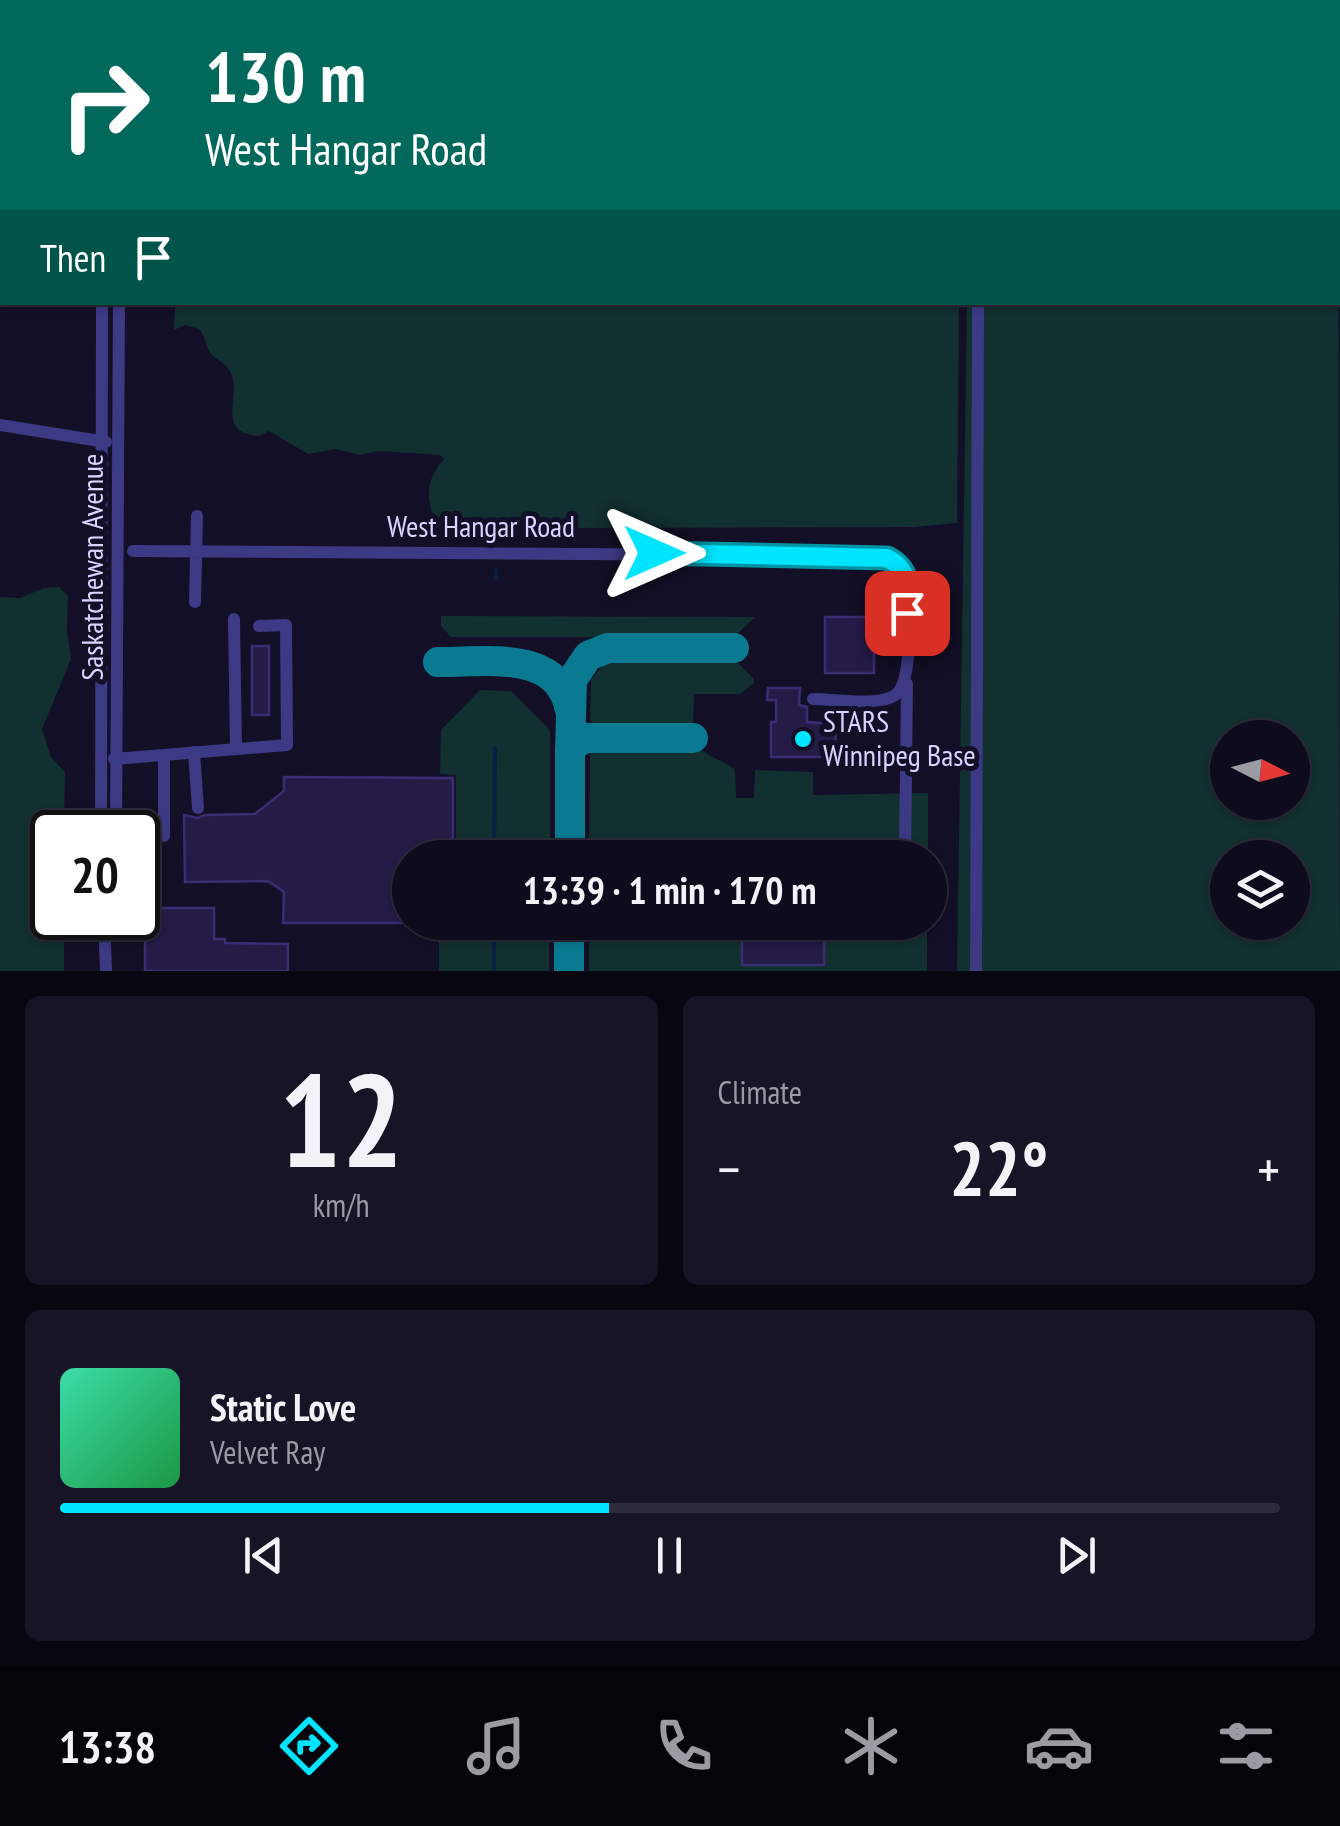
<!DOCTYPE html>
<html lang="en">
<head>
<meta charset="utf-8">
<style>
  :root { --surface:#0e0b1c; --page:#171425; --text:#f1f3f6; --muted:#9b9ba3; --line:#2e2b3b; --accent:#00e5ff }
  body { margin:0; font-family:"PT Sans Narrow",sans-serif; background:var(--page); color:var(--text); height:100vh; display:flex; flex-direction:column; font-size:38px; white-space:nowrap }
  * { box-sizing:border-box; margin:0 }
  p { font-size:32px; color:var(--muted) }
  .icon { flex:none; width:55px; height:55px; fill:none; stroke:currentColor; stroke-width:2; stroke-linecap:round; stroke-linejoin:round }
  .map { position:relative; height:971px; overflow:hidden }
  .panel { display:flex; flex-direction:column; gap:25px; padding:25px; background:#08060f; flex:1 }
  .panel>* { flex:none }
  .guide { position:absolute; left:0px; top:0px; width:1340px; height:305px; box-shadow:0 2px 8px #0004,0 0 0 2px var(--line); background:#00695c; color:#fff; overflow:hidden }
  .needle { width:65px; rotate:96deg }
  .controls { position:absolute; left:1210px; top:720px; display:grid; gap:20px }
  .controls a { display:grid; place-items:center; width:100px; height:100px; border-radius:50%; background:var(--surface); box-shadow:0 2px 8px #0004,0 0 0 2px var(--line); font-size:50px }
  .speed { position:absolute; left:30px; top:810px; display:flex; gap:20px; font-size:50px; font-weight:700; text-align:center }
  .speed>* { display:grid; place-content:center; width:130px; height:130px; border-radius:50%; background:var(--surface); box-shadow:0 2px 8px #0004,0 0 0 2px var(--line); line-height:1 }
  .speed .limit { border:5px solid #111; border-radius:15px; background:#fff; color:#111 }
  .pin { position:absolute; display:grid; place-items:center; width:85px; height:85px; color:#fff; margin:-42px; border-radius:20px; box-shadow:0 5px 15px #0006 }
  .me { position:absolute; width:110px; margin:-55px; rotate:90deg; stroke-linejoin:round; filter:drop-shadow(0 0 8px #0008) }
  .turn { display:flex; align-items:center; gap:35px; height:210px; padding:0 40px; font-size:45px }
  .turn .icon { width:130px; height:130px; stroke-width:2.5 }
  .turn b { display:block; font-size:70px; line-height:85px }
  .then { display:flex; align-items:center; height:95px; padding:0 40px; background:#0003; gap:20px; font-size:38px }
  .big { font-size:75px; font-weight:600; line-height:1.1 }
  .panel .card { flex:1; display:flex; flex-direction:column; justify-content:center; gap:15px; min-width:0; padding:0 35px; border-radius:15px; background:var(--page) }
  .panel .dial { align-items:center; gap:0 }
  .dial b { font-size:130px; line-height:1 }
  .song { display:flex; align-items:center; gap:30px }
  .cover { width:120px; height:120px; border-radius:15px; background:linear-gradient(135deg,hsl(160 70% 55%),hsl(140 70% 35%)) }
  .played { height:10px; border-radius:5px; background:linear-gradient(90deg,var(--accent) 45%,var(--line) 45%) }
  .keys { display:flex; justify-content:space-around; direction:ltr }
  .heat { display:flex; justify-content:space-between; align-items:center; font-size:55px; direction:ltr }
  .panel .tiles { flex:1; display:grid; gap:25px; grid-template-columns:1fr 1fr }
  .card:last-child { grid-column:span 2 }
  .trip { position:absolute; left:392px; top:840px; width:555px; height:100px; border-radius:50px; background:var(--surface); box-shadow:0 2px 8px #0004,0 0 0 2px var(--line); font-weight:600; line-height:100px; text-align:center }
  .tab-bar { display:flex; height:160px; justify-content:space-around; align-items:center; background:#06040b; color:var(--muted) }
  .tab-bar .icon { width:70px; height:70px }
  .tab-bar .on { color:var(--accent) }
  .tab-bar b { font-size:45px; color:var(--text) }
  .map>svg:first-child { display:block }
  .green { fill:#12302f; fill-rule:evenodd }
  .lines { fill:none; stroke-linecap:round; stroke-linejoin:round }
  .stream { stroke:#0a1f44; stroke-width:4 }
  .taxiway { stroke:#0a7a92; stroke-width:30 }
  .building { fill:#241b47; stroke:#3b2d73; stroke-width:2.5 }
  .minor { stroke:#3d3a85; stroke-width:12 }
  .rail-casing { stroke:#00e5ff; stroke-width:8 }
  .rail { stroke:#130f26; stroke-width:4; stroke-dasharray:11; stroke-linecap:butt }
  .route-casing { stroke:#0095a6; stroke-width:25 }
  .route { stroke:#00e5ff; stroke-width:18 }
  .poi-dot { fill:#00e5ff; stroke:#130f26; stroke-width:4 }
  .labels { text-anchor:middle; stroke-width:10; stroke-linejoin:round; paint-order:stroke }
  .street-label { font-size:30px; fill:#d9d4ff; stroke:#130f26 }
  .poi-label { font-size:30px; fill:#d9d4ff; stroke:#130f26; text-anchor:start }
</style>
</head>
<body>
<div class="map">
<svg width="1340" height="971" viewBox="0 0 1340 971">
  <rect width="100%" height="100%" fill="#130f26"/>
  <path class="green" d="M1338,119L1340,971H957L967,303L1338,302ZM1228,738H1292V802H1228ZM1228,858H1292V922H1228Z
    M175,303H959L957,523L914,527L530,528C520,527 507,523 496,524C476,526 448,528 432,512C425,490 430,475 444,459L440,455L378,451L360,455L335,449L308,454L269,431L259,436C214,432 242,399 231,373C226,362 214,360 209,351C205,343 205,336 199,329L185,325L174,330Z
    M59,587L68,596L67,631L71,659L42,729L51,757L65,772L64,832H52V918H64V971H0V597L20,598L44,588Z
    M441,616L755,617L734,637H451L441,626Z
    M609,659H734L754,679V683L740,694H694L693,730L599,729L590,720L591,679Z
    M480,690L511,691L550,730V857H456V775L440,774L441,730Z
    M599,745L693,746L735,769L736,798H754L755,770L813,772V795L928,793V857L589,858L590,754Z
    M455,923H549V971H439V938H455Z
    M589,923H927V971H589Z"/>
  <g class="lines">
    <path class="stream" d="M496,578V570
      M494,858L495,748
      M494,971V922"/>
    <path class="taxiway" d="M438,662C485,663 558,648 570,710
      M693,738H585L573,745L570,753L572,680L588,656L608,648H734
      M570,858V753
      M569,971V922"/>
  </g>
  <path class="building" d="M825,617H874V673H825Z
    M252,646H269V715H252Z
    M768,688H800L799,705L807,707V722L836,724L835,754H828V757H771V722H776V700H767Z
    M284,777L453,778V858H410V923H283L284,892L268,881L185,882L184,815L198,818L205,815L255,814L284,791Z
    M145,908H214V939H225V943L288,944V971H145Z
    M742,922H824V965H742Z"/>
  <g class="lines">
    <path class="minor" d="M117,2V0
      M1338,172H1340
      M0,425L106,442
      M133,551L877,556L887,558L902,568L907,584C907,608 916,687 892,697C870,706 836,699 813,699
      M195,602L197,516
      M234,619L236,748
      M194,752L198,808
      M164,755V836
      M114,759L287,745L286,625L259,626
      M101,832L102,302
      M116,832L119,302
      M905,858L907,684
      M104,918L106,971
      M976,971L978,302"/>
    <g class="rail-casing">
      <path id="rail" d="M1070,0L1076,2
        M1338,88H1340"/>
    </g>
    <use href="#rail" class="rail"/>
  </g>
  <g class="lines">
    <g class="route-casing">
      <path id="route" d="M654,553L887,558C911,570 907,590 907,613"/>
    </g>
    <use href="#route" class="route"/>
  </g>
  <circle class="poi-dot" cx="803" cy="739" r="10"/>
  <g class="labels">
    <g class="street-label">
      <text x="481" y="537">West Hangar Road</text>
      <text transform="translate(93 567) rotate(-90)" y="10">Saskatchewan Avenue</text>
    </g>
    <g class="poi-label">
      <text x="823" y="732">STARS<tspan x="823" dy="34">Winnipeg Base</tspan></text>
    </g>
  </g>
</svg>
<div class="controls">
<a><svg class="needle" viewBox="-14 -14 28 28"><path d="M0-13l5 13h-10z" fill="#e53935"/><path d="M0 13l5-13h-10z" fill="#9b9ba3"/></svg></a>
<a><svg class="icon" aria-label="layers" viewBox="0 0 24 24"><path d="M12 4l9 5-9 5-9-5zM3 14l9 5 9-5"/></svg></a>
</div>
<div class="speed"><div class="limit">20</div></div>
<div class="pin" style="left:907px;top:613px;background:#d93025"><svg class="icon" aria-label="arrive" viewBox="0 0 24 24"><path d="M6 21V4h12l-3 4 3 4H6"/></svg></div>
<svg class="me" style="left:654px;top:553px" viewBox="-20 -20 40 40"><path d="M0-17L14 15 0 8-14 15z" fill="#00e5ff" stroke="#fff" stroke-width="4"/></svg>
<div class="trip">13:39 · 1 min · 170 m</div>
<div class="guide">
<div class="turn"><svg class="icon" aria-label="right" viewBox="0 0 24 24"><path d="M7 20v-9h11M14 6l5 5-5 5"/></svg><div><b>130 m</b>West Hangar Road</div></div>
<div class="then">Then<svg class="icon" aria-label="arrive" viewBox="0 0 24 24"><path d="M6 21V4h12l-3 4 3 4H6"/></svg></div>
</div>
</div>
<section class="panel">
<div class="tiles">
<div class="card dial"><b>12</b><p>km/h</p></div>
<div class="card"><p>Climate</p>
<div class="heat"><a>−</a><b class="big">22°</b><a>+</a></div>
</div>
<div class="card">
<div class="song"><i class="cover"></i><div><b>Static Love</b><p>Velvet Ray</p></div></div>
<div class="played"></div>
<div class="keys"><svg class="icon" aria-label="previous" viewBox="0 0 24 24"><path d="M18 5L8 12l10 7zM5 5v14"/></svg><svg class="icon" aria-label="pause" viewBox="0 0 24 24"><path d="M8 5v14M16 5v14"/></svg><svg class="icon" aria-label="next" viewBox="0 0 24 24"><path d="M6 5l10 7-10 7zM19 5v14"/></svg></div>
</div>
</div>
</section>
<nav class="tab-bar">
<b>13:38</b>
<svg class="icon on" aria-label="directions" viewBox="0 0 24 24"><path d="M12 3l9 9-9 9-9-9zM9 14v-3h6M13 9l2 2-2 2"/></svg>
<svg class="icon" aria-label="music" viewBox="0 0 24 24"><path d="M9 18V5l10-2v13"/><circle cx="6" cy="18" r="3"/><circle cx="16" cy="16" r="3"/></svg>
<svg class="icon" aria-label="phone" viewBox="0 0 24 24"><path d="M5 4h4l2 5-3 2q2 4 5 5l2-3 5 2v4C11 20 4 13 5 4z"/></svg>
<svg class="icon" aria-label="climate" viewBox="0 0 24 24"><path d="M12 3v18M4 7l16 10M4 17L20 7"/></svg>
<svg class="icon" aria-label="car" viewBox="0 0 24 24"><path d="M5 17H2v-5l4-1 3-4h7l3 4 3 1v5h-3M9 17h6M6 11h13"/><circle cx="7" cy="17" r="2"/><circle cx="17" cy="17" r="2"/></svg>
<svg class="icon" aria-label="filters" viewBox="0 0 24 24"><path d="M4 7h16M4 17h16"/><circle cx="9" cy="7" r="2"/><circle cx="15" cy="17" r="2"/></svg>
</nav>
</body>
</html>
